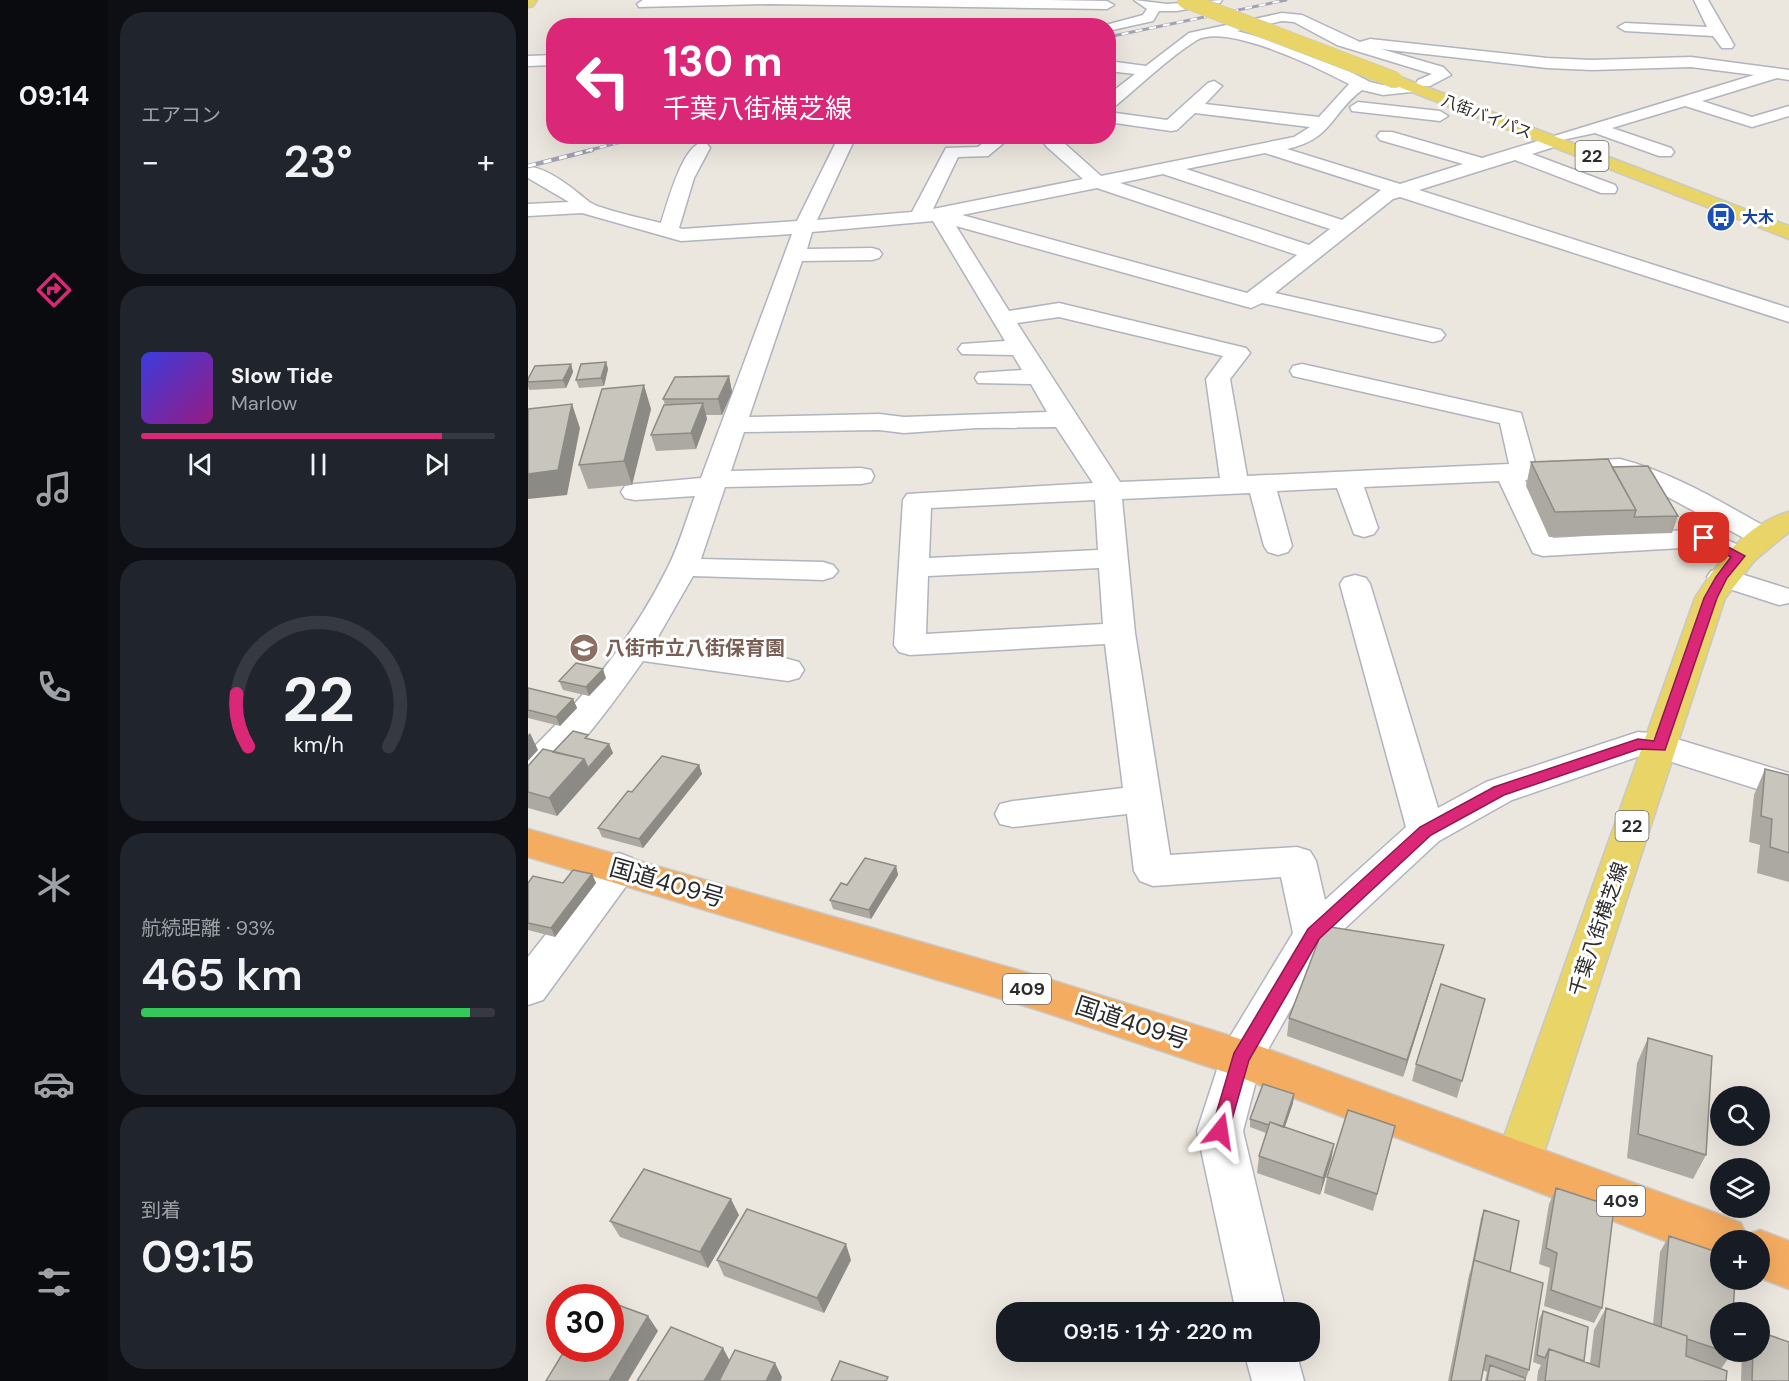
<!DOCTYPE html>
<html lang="ja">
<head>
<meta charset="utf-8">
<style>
  :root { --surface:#171b24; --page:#20242c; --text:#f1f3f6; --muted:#9ea1a6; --line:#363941; --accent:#db2777 }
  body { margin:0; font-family:"DM Sans","Noto Sans JP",sans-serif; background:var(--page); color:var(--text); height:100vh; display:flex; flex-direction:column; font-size:22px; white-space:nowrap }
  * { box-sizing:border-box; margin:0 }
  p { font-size:20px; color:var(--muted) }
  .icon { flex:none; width:33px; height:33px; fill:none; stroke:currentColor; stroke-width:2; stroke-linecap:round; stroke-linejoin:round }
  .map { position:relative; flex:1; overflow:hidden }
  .sheet { display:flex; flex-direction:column; gap:12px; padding:12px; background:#0d0f14; width:420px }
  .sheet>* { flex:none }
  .guide { position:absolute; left:18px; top:18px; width:570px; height:126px; border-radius:24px; box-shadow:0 6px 24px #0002; background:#db2777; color:#fff; overflow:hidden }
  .buttons { position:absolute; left:1182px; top:1086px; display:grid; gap:12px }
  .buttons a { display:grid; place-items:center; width:60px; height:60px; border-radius:50%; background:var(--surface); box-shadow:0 6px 24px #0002; font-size:30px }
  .speed { position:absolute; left:18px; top:1284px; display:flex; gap:12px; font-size:30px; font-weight:700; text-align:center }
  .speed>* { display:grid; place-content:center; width:78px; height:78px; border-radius:50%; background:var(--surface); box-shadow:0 6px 24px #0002; line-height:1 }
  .speed .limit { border:9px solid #d22; background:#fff; color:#111 }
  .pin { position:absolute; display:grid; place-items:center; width:51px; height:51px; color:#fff; margin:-26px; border-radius:12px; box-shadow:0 3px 9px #0006 }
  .me { position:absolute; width:66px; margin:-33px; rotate:15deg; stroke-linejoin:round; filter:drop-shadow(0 0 4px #0008) }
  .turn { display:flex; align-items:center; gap:21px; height:126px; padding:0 18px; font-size:27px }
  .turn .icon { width:78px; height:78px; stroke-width:2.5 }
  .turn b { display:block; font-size:42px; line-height:51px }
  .big { font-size:45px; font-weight:600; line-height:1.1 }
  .sheet .tile { flex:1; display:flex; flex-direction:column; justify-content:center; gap:9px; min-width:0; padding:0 21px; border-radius:24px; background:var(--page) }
  .sheet .dial { align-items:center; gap:0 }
  .dial svg { height:156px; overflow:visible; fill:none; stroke:var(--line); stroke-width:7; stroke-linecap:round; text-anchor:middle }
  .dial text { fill:var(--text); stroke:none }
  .song { display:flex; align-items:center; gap:18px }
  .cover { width:72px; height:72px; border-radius:9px; background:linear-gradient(135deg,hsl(240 70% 55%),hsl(310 70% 35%)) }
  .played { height:6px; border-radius:3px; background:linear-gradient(90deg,var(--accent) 85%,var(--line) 85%) }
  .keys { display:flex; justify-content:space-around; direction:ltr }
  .heat { display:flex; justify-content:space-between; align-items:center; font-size:33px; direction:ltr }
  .charge { height:9px; border-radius:4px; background:linear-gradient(90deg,#34c759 93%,var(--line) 0) }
  .trip { position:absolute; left:468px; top:1302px; width:324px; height:60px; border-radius:24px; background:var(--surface); box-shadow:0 6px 24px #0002; font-weight:600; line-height:60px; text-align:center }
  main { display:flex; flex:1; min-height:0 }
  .menu { display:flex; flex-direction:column; width:108px; justify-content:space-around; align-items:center; background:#090b0e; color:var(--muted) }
  .menu .icon { width:42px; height:42px }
  .menu .active { color:var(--accent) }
  .menu b { font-size:27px; color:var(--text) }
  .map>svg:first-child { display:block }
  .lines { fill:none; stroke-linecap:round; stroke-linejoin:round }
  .minor-casing { stroke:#b1b3be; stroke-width:3 }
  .major-casing { stroke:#c8c8c8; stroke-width:3 }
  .highway-casing { stroke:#c8c8c8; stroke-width:3 }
  .minor { fill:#fff; fill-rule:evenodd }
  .major { fill:#e8d467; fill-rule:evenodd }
  .highway { fill:#f4ac61; fill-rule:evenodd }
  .rail-far1-casing { stroke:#a1a2b4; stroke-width:3 }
  .rail-casing { stroke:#a1a2b4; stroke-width:4.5 }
  .rail-far1 { stroke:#fff; stroke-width:2; stroke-dasharray:7; stroke-linecap:butt }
  .rail { stroke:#fff; stroke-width:3; stroke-dasharray:8; stroke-linecap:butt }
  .major-bridge-casing { stroke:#c8c8c8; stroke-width:17; stroke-linecap:butt }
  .major-bridge { stroke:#e8d467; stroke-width:16 }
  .wall { fill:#aca9a2 }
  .shaded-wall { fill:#8c8a84 }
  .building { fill:#c8c5bc; stroke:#8c8a84; stroke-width:1.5 }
  .route { fill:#db2777; stroke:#8e194d; stroke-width:1.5 }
  .labels { text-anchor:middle; stroke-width:6; stroke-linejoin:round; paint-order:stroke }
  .far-street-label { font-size:16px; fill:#2b2b2b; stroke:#fff }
  .far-transit-label { font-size:16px; font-weight:bold; fill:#164399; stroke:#fff; text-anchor:start }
  .shield { fill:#fff; stroke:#6b6b6b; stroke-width:1.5 }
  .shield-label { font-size:18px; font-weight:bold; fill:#2b2b2b }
  .education-label { font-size:20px; font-weight:bold; fill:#785e54; stroke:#fff; text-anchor:start }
  .street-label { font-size:20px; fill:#2b2b2b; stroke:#fff }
  .near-street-label { font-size:24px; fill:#2b2b2b; stroke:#fff }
</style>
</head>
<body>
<main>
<nav class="menu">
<b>09:14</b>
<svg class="icon active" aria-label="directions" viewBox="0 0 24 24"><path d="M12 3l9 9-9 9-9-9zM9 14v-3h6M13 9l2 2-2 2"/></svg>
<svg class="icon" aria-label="music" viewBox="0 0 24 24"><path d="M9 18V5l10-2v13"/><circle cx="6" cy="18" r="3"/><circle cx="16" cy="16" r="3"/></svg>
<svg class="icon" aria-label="phone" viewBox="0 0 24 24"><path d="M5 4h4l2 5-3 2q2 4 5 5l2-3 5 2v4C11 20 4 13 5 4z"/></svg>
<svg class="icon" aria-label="climate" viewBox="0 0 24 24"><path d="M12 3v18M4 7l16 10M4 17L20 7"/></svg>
<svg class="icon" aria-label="car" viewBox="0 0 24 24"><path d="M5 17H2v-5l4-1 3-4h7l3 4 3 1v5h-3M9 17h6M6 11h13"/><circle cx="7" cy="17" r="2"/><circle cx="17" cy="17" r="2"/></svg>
<svg class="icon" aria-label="filters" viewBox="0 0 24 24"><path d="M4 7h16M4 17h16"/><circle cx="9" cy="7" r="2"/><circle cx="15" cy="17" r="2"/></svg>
</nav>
<section class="sheet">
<div class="tile"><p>エアコン</p>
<div class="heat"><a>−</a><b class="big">23°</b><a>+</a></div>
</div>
<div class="tile">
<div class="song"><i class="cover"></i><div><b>Slow Tide</b><p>Marlow</p></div></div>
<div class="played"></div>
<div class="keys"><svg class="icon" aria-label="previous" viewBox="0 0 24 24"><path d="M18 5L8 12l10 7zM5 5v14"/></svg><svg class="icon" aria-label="pause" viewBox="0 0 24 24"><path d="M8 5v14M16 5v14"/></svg><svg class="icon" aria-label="next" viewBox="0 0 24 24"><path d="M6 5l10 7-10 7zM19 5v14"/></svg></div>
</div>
<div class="tile dial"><svg viewBox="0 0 100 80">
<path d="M14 69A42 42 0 1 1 86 69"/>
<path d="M14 69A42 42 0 0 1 8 42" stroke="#db2777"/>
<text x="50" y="56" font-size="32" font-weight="700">22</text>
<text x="50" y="72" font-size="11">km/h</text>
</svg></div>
<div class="tile"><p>航続距離 · 93%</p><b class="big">465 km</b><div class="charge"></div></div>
<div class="tile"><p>到着</p><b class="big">09:15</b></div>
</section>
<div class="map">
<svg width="1261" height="1381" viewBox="0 0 1261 1381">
  <rect width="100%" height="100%" fill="#ece7de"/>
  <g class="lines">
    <g class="minor-casing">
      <path id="minor" d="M115,0H520L579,1L586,5L579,9L241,4L111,7L109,4Z
        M606,0L639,4L694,0L692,3L649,11H631L625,21L580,31V26H574L615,15L619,9Z
        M1166,0H1180L1206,45L1204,48H1194L1185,36L1097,31L1090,27L1097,23L1179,27Z
        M754,13L774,15L832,42L842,39L1019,58L1064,60L1163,57L1261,70V80L1249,78L1174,101L1224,117L1261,106V116L1224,127L1157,106L1084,128L1143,148L1146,152L1143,156H1131L1067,133L1034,140L1032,145L1004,154L1087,185L1089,189L1087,193H1073L987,160L891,190L1261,308V322L872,197L865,199L747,293L913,330L917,335L913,340L905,342L734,303L723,308L428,226L481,311L531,303L718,348L722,353L702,379L719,476L981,464L972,423L765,376L762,371L765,366L774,364L993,413L1007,463L1092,459C1147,473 1196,504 1245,531L1249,537L1245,543L1235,546L1225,543L1114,483L1090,475L997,480L1025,538L1176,529L1221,550L1226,556L1221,562L1211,565L1201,562L1171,547L1015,556L1005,553L971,481L836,487L850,528L846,534L836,537L826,534L809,488L749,491L764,546L760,552L750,555L740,552L736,546L722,493L594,499L607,633L642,855L769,847L782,851L788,861L797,900L878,827L812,584L816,578L827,575L838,578L842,584L910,808L958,782L1110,732L1132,734L1261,773V799L1131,758L1112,756L984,800L911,841L799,945L733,1062L715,1131L758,1312H708L669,1131L697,1045L765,933L753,877L625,886L612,881L606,871L599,814L485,827L472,824L467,814L472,804L485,801L595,788L577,644L382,655L371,652L366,645L375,500L379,494L565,483L528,427L448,428L376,433L351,430L216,432L203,471L333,468L343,470L346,476L343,482L333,484L197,487L173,559L295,562L305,565L310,571L305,577L295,580L165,576L127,642L260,659L271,662L276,670L271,678L260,681L115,661C93,692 34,777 0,787V753C55,699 105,638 139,569C151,546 158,520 167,496L107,500L97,498L93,492L97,486L107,484L173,478L264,234L153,241L54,213L0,216V204L41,202L0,178V167C18,166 47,190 60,201C69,209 118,219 133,223C139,205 154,147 173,143L179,144L182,148L166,178L151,228L154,229L269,221L311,136H328L289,220L384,212L418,148L450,147L464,136H484L460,156L430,157L405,209L555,179L519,147L516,143L522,136H542L536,143L573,176L766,137L782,127L667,113L649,130L643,131L580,122V112L639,120L680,83L686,81L694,86L677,104L791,117L821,84C793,69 699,23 669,40C641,57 612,86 586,107L580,108V95L607,74L580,71V61L618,66L661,33ZM754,21L766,22L809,45L904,74L890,80L888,84L855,85L842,82L809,65L757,44L709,31ZM853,49L1019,68L1064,70L1163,67L1226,75L954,158L864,132H852L849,136L852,140L935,164L872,184L759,149C805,139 802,114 834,90L855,95L883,92L891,86H902L923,75L915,67ZM737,153L853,190L814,220L658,169ZM635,174L802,229L781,245L592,183ZM569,188L769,255L719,293L434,215ZM405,221L477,341L434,344L430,349L434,354L485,355L494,370L450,373L447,378L450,383L503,384L519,412L376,417L351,414L221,417L274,261L344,260L351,258L354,254L351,250L344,248L279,249L284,232ZM531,317L695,356L678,379L692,478L592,482L489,323ZM567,500L570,550L401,558L403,508ZM571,568L575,624L398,634L400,576Z
        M26,55V65L0,66V56Z
        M830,102L912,111L920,116L912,121L824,111L822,107Z
        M1194,568L1261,589V603L1251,605L1183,583L1179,577L1183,571Z
        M91,853L104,858L110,868L104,878L15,1000L0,1005V957L78,858Z
        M716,1352H768L776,1381H724Z"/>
    </g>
    <g class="major-casing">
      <path id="major" d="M0,0H9L5,6L0,7Z
        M867,75L1261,226V239L861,83L859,80L861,77Z
        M1261,512V532L1227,560L1197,598L1013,1162L1006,1177L990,1184L974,1177L967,1162L1167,598C1188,564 1220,522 1261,512Z"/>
    </g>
    <g class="highway-casing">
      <path id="highway" d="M0,829L507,975L712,1039L1196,1216L1213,1223L1218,1235L1232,1230L1261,1241V1289L1232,1278V1240H1192V1262L706,1075L507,1009L0,857Z"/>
    </g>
    <use href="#minor" class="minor"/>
    <use href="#major" class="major"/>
    <use href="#highway" class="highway"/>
    <g class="rail-far1-casing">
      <path id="rail-far1" d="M580,37L758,0
        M58,151L117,136"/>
    </g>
    <g class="rail-casing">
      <path id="rail" d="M0,166L64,150"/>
    </g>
    <use href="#rail-far1" class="rail-far1"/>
    <use href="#rail" class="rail"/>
    <g class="major-bridge-casing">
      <path id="major-bridge" d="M657,0L867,80"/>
    </g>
    <use href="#major-bridge" class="major-bridge"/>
  </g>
  <path class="wall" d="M78,362L80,369L76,386L51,388L48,380Z
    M43,364L45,372L38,388L1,390L0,387V379Z
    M201,376L204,392L194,415H178L179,419L168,449L128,451L123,435L137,405L135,399Z
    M123,409L104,485L60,489L51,465Z
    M1003,462L1084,467L1150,516L1144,533L1021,537L998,486Z
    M78,678L61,696L35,690L31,681Z
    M0,688L45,699L49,708L32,726L0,718Z
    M61,739L81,744L85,753L29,816L0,808V766Z
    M171,765L174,774L115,848L74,837L70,828L104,792Z
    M1237,769L1261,775V882L1229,873L1232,845L1221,842L1226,795Z
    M368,866L370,875L343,919L305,909L302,900L319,885Z
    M64,874L68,883L27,937L0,930V883H35Z
    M916,945L911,962L875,1077L759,1036L761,1018Z
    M957,999L929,1098L884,1081L888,1064Z
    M1120,1038L1178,1155L1165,1179L1099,1158L1109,1063Z
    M766,1094L765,1103L757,1127L806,1144L803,1160L792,1195L729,1173L731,1156L738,1133L722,1127V1119Z
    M863,1142L845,1211L796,1193L799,1177Z
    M1028,1188L1074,1308L1066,1323L1016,1306L1022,1268L1011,1264L1021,1204Z
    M956,1210L982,1272L1001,1370L997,1381H957L959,1372L955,1370L953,1381H920L941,1275L943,1269L953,1218Z
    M211,1215L180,1268L92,1237L82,1221Z
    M1141,1236L1192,1312V1352H1204L1203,1354L1193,1369L1198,1381H1009L1010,1371L1013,1365L1005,1362L1011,1319L1015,1311L1056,1361L1062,1363L1066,1330L1078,1308L1125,1324L1132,1252Z
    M189,1260H323L296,1313L196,1276Z
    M1214,1352H1232L1261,1381H1213Z"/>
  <path class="shaded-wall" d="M78,362L80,369L76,386L73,378Z
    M43,364L45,372L38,388L35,380Z
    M201,376L204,392L194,415L190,399Z
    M116,385L123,409L104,485L96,461Z
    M175,403L179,419L168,449L163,433Z
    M44,404L52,428L39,495L0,499V474Z
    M75,669L78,678L61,696L58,687Z
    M45,699L49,708L32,726L28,717Z
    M2,733L10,750L0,761V735Z
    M81,744L85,753L29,816L21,798L56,759Z
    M171,765L174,774L115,848L111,839Z
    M368,866L370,875L343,919L341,910Z
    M64,874L68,883L27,937L23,928Z
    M916,945L911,962L875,1077L879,1060Z
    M766,1094L765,1103L753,1138L754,1129Z
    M806,1144L803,1160L792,1195L795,1178Z
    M203,1199L211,1215L180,1268L172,1252Z
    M318,1244L323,1260L296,1313L289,1298Z
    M120,1316L130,1331L100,1381H81Z
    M195,1348L203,1363L192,1381H176Z
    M247,1363L254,1377L253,1381H238Z"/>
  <path class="building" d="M78,362L73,378L48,380L53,364Z
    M43,364L35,380L0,382V379L7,366Z
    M201,376L190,399H135L147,377Z
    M116,385L96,461L51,465L74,389Z
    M175,403L163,433L123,435L136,405Z
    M44,404L30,470L0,474V409Z
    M1080,459L1108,510L1027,512L1003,462Z
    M1120,466L1150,516L1106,517L1108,510L1084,467Z
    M48,663L75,669L58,687L31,681Z
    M0,688L45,699L28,717L0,710Z
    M45,731L60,735L57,738L81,744L60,768L56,759L25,752Z
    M15,749L56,759L21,798L0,792V766Z
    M134,756L171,765L111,839L70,828L100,791L104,792Z
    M1237,769L1261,775V853L1242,847L1244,819L1233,816Z
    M337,858L368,866L341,910L302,900L313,883L319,885Z
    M45,870L64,874L23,928L0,923V883L5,876L35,883Z
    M796,926L916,945L879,1060L761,1018Z
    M913,984L957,999L934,1081L888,1064Z
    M1120,1038L1184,1056L1178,1155L1110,1134Z
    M735,1084L766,1094L755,1127L742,1122L741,1125L722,1119Z
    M820,1110L867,1126L849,1194L799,1177Z
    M742,1122L806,1144L795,1178L731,1156Z
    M116,1169L203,1199L172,1252L82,1221Z
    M1028,1188L1086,1207L1074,1308L1023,1290L1029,1253L1018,1248Z
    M219,1209L318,1244L289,1298L189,1260Z
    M956,1210L991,1221L982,1272L946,1260V1261Z
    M1141,1236L1192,1253V1280H1207L1205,1312H1192V1350L1159,1339V1336L1133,1327Z
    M946,1260L1015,1283L1001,1370L958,1355L953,1381H923Z
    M82,1302L120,1316L81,1381H18L38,1348H82Z
    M1078,1308L1159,1336L1158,1356L1199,1371L1198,1381H1017L1021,1349L1071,1367Z
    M1015,1311L1060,1327L1056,1361L1021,1349L1017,1358L1009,1355Z
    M143,1327L195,1348L176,1381H109Z
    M1232,1332L1261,1342V1381H1224L1225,1352H1232Z
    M207,1350L247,1363L238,1381H191Z
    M312,1361L360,1377L358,1381H303Z
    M962,1365L997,1378V1381H959Z"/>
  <path class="route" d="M1171,536H1180L1217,556L1199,578L1189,598L1137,750L1111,749L976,795L903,835L791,939L721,1060L699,1137L692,1140L686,1137L683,1131L706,1053L780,929L892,827L966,787L1110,739L1126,741L1176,598L1188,577L1203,557L1171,541Z"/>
  <defs>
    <g id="bus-disc" transform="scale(1.5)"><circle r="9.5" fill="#1a4fb4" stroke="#fff"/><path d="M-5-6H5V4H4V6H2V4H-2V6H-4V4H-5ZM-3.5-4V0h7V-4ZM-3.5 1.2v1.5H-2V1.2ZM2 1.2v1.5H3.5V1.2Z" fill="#fff"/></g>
    <g id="school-disc" transform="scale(1.5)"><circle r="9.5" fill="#8d6e63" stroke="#fff"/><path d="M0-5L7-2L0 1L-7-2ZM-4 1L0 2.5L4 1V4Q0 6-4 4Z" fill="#fff"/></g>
  </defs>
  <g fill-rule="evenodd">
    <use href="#bus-disc" x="1193" y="217"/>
    <use href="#school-disc" x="56" y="648"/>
  </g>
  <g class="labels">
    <g class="far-street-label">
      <text transform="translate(959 116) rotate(21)" y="6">八街バイパス</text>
    </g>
    <g class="far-transit-label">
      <text x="1214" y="223">大木</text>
    </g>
    <g class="shield">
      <rect x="1047.5" y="141" width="33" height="30" rx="4.5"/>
      <rect x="1087.5" y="811" width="33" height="30" rx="4.5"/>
      <rect x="475" y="974" width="48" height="30" rx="4.5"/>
      <rect x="1069" y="1186" width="48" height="30" rx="4.5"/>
    </g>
    <g class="shield-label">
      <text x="1064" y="162">22</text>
      <text x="1104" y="832">22</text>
      <text x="499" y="995">409</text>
      <text x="1093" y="1207">409</text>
    </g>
    <g class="education-label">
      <text x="77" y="655">八街市立八街保育園</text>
    </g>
    <g class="street-label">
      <text transform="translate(1070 929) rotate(-71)" y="7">千葉八街横芝線</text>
    </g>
    <g class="near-street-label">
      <text transform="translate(139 883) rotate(16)" y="8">国道409号</text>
      <text transform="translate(604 1023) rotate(18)" y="8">国道409号</text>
    </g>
  </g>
</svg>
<div class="buttons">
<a><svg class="icon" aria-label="search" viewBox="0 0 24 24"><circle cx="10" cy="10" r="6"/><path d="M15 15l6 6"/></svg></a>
<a><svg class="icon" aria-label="layers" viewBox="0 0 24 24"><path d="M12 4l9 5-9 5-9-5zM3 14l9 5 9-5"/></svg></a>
<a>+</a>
<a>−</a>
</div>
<div class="speed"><div class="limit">30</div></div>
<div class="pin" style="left:1176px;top:538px;background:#d93025"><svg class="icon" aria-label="arrive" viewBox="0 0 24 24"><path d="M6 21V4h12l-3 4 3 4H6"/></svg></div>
<svg class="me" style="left:692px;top:1131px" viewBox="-20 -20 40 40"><path d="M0-17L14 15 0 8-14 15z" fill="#db2777" stroke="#fff" stroke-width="4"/></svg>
<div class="trip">09:15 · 1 分 · 220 m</div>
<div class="guide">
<div class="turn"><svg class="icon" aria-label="left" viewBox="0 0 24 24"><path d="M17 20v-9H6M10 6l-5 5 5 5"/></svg><div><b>130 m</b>千葉八街横芝線</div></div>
</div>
</div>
</main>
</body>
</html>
